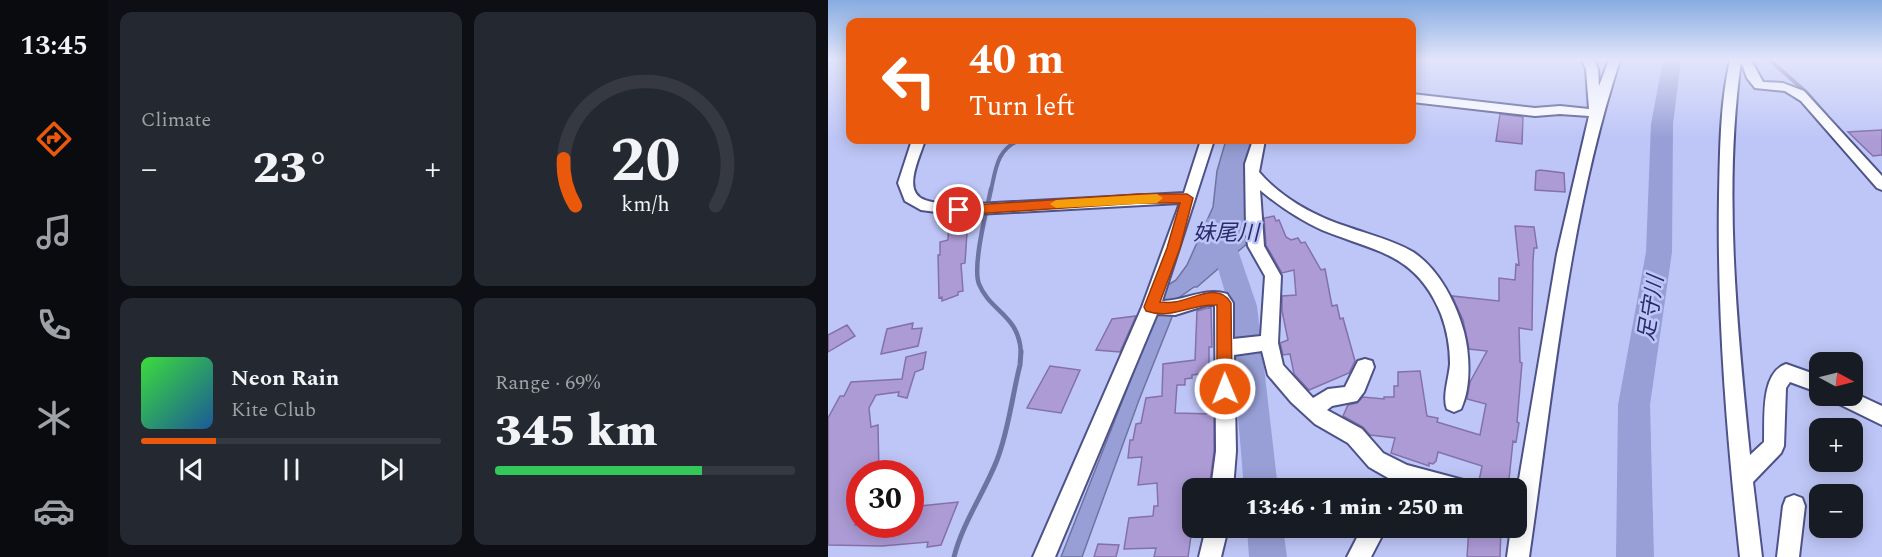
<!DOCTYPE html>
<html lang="en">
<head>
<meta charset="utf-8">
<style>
  :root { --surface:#171b24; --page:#242831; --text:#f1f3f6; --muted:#9ea1a6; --line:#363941; --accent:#ea580c }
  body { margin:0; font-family:Spectral,"Noto Sans JP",serif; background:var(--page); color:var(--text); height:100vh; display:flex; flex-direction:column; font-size:22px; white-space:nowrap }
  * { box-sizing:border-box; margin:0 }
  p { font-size:20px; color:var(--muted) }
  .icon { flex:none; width:33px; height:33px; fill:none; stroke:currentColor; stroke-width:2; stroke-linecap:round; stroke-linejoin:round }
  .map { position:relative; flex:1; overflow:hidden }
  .sheet { display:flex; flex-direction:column; gap:12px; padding:12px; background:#0d0f14; width:720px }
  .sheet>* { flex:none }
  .guide { position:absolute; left:18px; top:18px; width:570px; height:126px; border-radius:12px; box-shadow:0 3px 15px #0003; background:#ea580c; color:#fff; overflow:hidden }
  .needle { width:39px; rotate:97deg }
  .fabs { position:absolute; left:981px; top:352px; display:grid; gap:12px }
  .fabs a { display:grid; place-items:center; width:54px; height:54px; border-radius:12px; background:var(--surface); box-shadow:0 3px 15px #0003; font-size:30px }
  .speed { position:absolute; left:18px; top:460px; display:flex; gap:12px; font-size:30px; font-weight:700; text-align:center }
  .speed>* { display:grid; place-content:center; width:78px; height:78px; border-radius:50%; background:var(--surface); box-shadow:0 3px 15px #0003; line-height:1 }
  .speed .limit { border:9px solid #d22; background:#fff; color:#111 }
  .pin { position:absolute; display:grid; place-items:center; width:51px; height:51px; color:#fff; margin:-26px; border:3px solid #fff; border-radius:50%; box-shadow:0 2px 6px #0007 }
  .me { position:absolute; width:66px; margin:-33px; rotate:359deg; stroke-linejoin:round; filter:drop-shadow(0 0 4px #0008) }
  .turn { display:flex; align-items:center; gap:21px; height:126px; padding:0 24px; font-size:27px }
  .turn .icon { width:78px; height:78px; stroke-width:2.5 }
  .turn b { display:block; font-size:42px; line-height:51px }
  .big { font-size:45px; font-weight:800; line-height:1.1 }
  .sheet .card { flex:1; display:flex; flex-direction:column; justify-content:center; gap:9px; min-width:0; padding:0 21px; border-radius:12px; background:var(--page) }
  .sheet .dial { align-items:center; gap:0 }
  .dial svg { height:156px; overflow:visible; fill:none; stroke:var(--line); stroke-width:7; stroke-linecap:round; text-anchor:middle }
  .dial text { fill:var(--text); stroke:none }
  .song { display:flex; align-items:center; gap:18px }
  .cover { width:72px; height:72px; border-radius:9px; background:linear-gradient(135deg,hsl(120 70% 55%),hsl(210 70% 35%)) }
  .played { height:6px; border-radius:3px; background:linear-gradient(90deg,var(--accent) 25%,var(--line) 25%) }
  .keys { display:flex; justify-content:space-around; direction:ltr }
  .heat { display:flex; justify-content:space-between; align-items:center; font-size:33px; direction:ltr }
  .charge { height:9px; border-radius:4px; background:linear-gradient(90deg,#34c759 69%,var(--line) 0) }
  .sheet .tiles { flex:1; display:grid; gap:12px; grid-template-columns:repeat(2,1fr) }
  .trip { position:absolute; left:354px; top:478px; width:345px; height:60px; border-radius:12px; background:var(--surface); box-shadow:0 3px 15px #0003; font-weight:800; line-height:60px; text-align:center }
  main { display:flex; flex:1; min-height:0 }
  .tabs { display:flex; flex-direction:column; width:108px; justify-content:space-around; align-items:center; background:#090b0e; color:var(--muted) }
  .tabs .icon { width:42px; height:42px }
  .tabs .selected { color:var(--accent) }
  .tabs b { font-size:27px; color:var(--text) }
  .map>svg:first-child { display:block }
  .water { fill:#979fd6; stroke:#6e74a1; stroke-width:1.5 }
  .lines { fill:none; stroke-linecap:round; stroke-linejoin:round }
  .stream-far2 { stroke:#6e74a1; stroke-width:4 }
  .stream-far1 { stroke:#6e74a1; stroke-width:4.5 }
  .stream { stroke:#6e74a1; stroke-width:5 }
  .river { fill:#979fd6; fill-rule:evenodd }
  .building { fill:#ad9bd6; stroke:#8371aa; stroke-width:1.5 }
  .minor-casing { stroke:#4d5288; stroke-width:4 }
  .minor { fill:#fff; fill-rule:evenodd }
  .route { fill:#ea580c; stroke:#983908; stroke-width:1.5 }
  .slow { fill:#f59e0b }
  .labels { text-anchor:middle; stroke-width:5; stroke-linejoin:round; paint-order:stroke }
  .water-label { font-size:22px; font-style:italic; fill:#2b2b6c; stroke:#bec6f7 }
</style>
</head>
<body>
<main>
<nav class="tabs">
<b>13:45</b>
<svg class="icon selected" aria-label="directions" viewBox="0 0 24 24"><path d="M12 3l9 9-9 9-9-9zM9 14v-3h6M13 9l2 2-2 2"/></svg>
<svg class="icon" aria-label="music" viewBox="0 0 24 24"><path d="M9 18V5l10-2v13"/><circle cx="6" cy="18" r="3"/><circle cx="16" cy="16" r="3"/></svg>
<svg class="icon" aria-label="phone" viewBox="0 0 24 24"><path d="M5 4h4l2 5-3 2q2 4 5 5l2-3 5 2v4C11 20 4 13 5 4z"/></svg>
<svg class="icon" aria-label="climate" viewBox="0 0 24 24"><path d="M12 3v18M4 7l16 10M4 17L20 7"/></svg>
<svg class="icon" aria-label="car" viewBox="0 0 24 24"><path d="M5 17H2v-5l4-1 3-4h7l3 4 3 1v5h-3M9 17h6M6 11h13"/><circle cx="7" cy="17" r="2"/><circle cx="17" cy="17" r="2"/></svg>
</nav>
<section class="sheet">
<div class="tiles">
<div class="card"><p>Climate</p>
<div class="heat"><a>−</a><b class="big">23°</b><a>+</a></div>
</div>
<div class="card dial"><svg viewBox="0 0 100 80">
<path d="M14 69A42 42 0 1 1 86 69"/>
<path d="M14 69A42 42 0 0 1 8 45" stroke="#ea580c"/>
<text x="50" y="56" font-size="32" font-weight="700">20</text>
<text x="50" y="72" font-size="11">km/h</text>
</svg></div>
<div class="card">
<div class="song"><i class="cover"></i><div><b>Neon Rain</b><p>Kite Club</p></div></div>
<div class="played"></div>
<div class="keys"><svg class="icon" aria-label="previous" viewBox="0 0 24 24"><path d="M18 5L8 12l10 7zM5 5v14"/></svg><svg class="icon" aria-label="pause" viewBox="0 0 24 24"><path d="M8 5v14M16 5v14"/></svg><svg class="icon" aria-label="next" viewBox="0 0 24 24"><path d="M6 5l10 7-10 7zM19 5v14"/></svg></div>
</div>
<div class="card"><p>Range · 69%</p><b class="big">345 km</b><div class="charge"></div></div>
</div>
</section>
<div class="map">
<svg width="1054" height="557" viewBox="0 0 1054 557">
  <rect width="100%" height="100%" fill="#bec6f7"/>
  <path class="water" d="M398,140H427L421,162V242L369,287H366L352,297L311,400L254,557H233L340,285L348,280L359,265L385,207L389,171Z"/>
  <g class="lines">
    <path class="stream-far2" d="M942,60L979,93L998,115
      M163,190C168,168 169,149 192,140"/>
    <path class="stream-far1" d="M163,189C159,209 144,266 151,284C162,312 191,314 193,353"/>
    <path class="stream" d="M126,557C135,522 156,493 169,460C181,429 184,396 192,365L193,351"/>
    <path class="river" d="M835,60H853L845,124L844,252L822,405L826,557H788L790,405L818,252L823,124Z
      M389,215L398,218L401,224L429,306L450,489H416L401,306L377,224L380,218Z
      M419,528H455L459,557H421Z"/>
  </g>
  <path class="building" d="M672,114L695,117L694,144L668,141Z
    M1054,130V155L1045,156L1020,132Z
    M712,170L736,173L737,192L707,190L708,171Z
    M121,216L140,217L137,263L133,264L135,291L130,292V295L114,301V297L111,298L110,255H112V242L120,240Z
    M446,216L448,221L451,220L458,237L463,240L470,238L473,243L477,242L493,270L497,269L504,306L509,305L512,319L515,318L527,361L521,373L481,390L466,374L462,354L455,355L452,343L460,340L454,311V296L468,295L466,270L454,273L438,245L436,218Z
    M687,226L706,227L709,248H706L705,261L704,330L691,328L692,362L694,363L689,422L691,423L688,442L685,441L680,489H677L651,481L654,466L610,452L608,461L605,464L601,463V466L563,453L567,438L542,435L535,427L515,416L520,405L529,403L535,397L556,399V397H566V386H570V372L592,371L599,416L610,418L609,422L652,435L658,404L639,399L642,382L659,351L641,349L635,320L624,296L671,301V278L687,280L688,264L691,265Z
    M383,307L384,347H381V373L364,375V378L357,379V385H349L347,413L386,414V451L381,489H360L357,521H360V536H363L360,557H326L328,548L296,549L301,518L325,516L326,506H330L329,483L310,485L314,457L300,458L302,440H305L308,424L313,423L318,398L334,396L335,364L367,360L369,311Z
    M308,316L292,352L268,350L284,319Z
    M85,323L84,329L94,328L90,346L53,354L59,329Z
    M19,325L27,336L0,352V335Z
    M98,352L95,369L87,372L79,398L70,396L71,392L48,395L41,408L43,427L50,425L51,474H32V515L27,525H82V507L130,502L113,545L99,547L100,542L54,546L0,545V418L12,396H16L23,382L74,379L78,357Z
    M222,366L252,370L233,413L199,408Z
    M641,528H673L672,557H639Z
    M270,544L291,545L288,557H266Z"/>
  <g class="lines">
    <g class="minor-casing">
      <path id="minor" d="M754,60H766L770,69L771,86L781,60H792C740,219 725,392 701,557H679L683,528H688V497L729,254L761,116L732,114L707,116L584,102V94L707,108L732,106L761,109L758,69Z
        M902,60H923L935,82L955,83L976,91L1054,176V190L1049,188L973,101L957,91L927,88L919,78L913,61C895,191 909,326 922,455L936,442C937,419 932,373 958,364L992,376V393L962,382L958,388L956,446L953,453L925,482L934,557H912C899,437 889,317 891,196C892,151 892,104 902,60Z
        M84,140H97C92,157 73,192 97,200C107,204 121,203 131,205L356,193L373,140H386L334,301C357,301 376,287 399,294L405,303V339L433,336L437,276L420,246L418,230L417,164L425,140H437L431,172C453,198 488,217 520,227C542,235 565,240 585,252C611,269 628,303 636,332C642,356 643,387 633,409L626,412L619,409C614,397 621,378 622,364C622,347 619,330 613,314C588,253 548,252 494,230C472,220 451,206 432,190L436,246L453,276L450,343L455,365L485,398L500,389L517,387L530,361L537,359L544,361L546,367L536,392L529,401L504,406L499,410L534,429L555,453L579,465L639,481L642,489H590L581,487L580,489H557L562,479L541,467L520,443L487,424L463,402L440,375L434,351L406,355L408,451L405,489H383L388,451L387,305H379L347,315L329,314L227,557H205L314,307L352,203L131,215L93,210L77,201L70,183Z
        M1024,392L1054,406V425L1007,402L1004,396H1024Z
        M966,495L974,498L977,506L971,557H949L955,506L958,498Z
        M378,528H400L393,557H371Z
        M534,528H558L543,557H519Z"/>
    </g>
    <use href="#minor" class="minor"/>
  </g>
  <linearGradient id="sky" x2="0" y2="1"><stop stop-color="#87ace1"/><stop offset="0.43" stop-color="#e2e5fb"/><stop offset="1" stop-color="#e2e5fb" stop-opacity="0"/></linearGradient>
  <rect width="1054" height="138" fill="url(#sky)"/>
  <path class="route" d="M311,194H359L365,198L352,248L332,302C336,302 342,303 346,302C364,300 391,281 403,303L404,389L402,394L397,396L391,394L389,389V305C364,303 345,320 318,311L316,307L339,248L352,203H311L131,215L125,210L131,206Z"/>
  <path class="slow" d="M329,194L335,198L329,203L228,208L222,204L228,200Z"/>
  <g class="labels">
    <g class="water-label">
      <text x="398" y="240">妹尾川</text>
      <text transform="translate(822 308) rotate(-81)" y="8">足守川</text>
    </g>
  </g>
</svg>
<div class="fabs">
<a><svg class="needle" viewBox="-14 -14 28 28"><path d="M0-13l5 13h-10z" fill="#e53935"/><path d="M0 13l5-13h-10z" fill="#9ea1a6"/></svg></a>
<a>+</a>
<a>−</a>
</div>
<div class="speed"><div class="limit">30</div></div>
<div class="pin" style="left:131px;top:210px;background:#d93025"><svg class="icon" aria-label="arrive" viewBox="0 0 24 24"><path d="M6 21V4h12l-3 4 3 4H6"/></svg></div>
<svg class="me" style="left:397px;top:389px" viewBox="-20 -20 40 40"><circle r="17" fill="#ea580c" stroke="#fff" stroke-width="3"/><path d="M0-11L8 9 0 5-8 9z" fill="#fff"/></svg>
<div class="trip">13:46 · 1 min · 250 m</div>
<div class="guide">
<div class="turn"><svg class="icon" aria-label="left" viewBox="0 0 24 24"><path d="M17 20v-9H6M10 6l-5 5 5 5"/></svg><div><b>40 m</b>Turn left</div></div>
</div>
</div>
</main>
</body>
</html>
